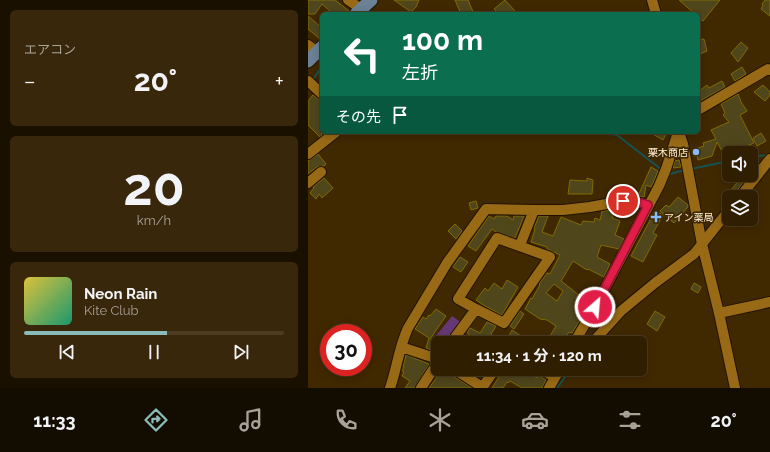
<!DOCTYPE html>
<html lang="ja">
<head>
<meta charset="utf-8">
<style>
  :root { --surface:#301e00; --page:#38270a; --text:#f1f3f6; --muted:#a8a299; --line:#4b3c22; --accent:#8bbbb9 }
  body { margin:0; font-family:Raleway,"Noto Sans JP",sans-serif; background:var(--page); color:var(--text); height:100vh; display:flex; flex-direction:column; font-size:15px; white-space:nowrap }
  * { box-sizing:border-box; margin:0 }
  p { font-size:13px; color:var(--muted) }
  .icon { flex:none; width:22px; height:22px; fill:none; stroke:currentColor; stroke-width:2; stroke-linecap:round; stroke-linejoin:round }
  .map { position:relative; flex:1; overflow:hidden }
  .details { display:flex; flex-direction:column; gap:10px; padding:10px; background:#1a1000; width:308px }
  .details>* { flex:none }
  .banner { position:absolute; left:12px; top:12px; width:380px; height:122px; border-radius:6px; box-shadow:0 2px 10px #0003,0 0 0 1px var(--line); background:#0b6e4f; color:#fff; overflow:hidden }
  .controls { position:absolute; left:414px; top:146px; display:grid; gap:8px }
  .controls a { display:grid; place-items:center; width:36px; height:36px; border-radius:6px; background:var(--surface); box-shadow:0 2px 10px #0003,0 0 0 1px var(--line); font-size:20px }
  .speed { position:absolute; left:12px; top:324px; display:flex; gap:8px; font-size:20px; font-weight:700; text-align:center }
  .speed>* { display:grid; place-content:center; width:52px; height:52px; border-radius:50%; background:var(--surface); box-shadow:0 2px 10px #0003,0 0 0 1px var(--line); line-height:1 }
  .speed .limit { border:6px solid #d22; background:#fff; color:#111 }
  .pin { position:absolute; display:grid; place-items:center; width:34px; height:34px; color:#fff; margin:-17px; border:2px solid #fff; border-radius:50%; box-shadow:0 1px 4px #0007 }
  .me { position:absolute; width:44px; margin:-22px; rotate:27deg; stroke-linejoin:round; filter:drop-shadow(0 0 3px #0008) }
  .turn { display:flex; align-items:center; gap:14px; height:84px; padding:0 16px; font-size:18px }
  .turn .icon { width:52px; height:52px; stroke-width:2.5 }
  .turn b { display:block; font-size:28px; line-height:34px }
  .then { display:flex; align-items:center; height:38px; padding:0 16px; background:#0003; gap:8px; font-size:15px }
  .big { font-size:30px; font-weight:700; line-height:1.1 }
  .details .card { flex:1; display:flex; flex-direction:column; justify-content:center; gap:6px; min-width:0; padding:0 14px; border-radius:6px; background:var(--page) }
  .details .dial { align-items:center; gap:0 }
  .dial b { font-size:52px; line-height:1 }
  .song { display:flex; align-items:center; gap:12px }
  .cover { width:48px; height:48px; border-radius:6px; background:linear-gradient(135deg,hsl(50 70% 55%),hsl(160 70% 35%)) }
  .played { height:4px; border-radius:2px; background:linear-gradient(90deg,var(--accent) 55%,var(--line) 55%) }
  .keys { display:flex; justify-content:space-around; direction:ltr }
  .heat { display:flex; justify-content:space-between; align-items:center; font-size:22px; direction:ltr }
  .trip { position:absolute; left:123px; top:336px; width:216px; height:40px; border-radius:6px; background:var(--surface); box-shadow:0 2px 10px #0003,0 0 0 1px var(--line); font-weight:700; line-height:40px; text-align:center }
  .menu { display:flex; height:64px; justify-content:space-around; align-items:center; background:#130c00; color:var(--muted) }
  .menu .icon { width:28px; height:28px }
  .menu .selected { color:var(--accent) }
  .menu b { font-size:18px; color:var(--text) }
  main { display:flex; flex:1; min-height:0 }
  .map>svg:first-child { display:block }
  .green { fill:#653875 }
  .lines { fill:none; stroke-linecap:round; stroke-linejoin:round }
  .stream { stroke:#145454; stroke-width:2 }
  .building { fill:#50461c; stroke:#806c01; fill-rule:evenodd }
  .minor-casing { stroke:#211200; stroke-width:12 }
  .major-casing { stroke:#211200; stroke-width:15 }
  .minor { stroke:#996a16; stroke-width:10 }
  .major { stroke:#6a8196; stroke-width:13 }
  .route-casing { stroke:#92132f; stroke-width:10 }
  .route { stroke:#e11d48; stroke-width:7 }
  .poi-dot { fill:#89bafc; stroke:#402800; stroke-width:1.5 }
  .labels { text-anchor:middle; stroke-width:3.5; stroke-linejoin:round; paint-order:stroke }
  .poi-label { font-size:10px; fill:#ffefd9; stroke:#402800; text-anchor:end }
</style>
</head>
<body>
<main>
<section class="details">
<div class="card"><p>エアコン</p>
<div class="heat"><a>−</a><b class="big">20°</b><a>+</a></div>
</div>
<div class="card dial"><b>20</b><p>km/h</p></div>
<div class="card">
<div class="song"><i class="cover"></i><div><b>Neon Rain</b><p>Kite Club</p></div></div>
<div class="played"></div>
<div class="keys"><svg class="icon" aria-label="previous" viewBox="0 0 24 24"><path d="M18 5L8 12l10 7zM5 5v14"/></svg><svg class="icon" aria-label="pause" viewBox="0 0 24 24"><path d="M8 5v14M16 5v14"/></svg><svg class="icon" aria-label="next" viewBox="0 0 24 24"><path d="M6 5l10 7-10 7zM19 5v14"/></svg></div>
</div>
</section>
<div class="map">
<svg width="462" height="388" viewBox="0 0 462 388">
  <rect width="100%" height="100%" fill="#402800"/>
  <path class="green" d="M144,316L154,323L140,343L126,338Z"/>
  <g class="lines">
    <path class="stream" d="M5,80L14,66
      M294,132L309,135L354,170
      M443,157L461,155
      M383,169L421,161
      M360,173L362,174L377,170
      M249,388L263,369"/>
  </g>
  <path class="building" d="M0,0H27L41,11L40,14H22L23,12L14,4L7,14H0Z
    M86,0H111L108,7L103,12Z
    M147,0H160L166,14H153Z
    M197,0L207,11L203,14H191L186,9Z
    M371,0H412L395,21L390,17V14H387Z
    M457,0H462V16L453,9L455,5L454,4Z
    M0,16L14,28V39H12L0,29Z
    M396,39L399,51L390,55V40Z
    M433,42L440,48L430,62L423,53Z
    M434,67L438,74L427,81L423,74Z
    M414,81L417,87L390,102V92L399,85L401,88Z
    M455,85L462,92V95L457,101L446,92Z
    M430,94L433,102L439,111L432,115L446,143L416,155L409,142L404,156L390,160L389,156H386L384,150L396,146L395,143L408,139L403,130L421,122L415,115L417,113L413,104Z
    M5,95L10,99L14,100V135L12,137L0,125V101Z
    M341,132H359L355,140Z
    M453,133L458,141L449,146L445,138Z
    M10,154L18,164L16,166L9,167L0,174V161Z
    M448,158L450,164L443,171V160Z
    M371,160L373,167L365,168L367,161Z
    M343,167L350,171L345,183L343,187L338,185L336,197L330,196Z
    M16,178L25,188L14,198L11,194L8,199L2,193L6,188L5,187Z
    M279,178L285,180L284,194H260L262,180L279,181Z
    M431,180L435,183L427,193L423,190Z
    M370,197L380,205V207L366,223L352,211L358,205L361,207Z
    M168,201L170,208L163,210L161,203Z
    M307,210L304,218L312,221L307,235L316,239L311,249L293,245L289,257L302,264L296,277L280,269L279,270L265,261L253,281L276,299L268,310L276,314L264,333L261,332L254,343H251L242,336L248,326L239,320L232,319L217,309L223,298L224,299L232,285L231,284L239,273L242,274L252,255L239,249V247L223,242L227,229L226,228L231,216H240L234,232L245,236L253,217L273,225L275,221L286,222L287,218L292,220L294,211ZM246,284L255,291L249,301L238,293Z
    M347,211L355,215L345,233L349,235L335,262L323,256Z
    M181,216L186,219L188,216H199L205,220L206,216H216L207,238L188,232L184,229L168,251L160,246Z
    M147,224L154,231L148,239L140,231Z
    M152,257L160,262L153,272L145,267Z
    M199,280L210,287L194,315L177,306L168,300L177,288L180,291L186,283L194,289Z
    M386,283L393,287L390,293L383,289Z
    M128,309L138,316L122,339L132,343H130L128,352L118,348L121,338L107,329L115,317L118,319L121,315L122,316Z
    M212,311L216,314L206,329L202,326Z
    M347,311L357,317L349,331L339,324Z
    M179,322L188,326L183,334L191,343H159L163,336L159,333L162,328L172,333Z
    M204,330L213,336L210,343H197Z
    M98,355L121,364L107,388H97L102,381L94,376L96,372L94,371L96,367H95Z
    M135,369H140L142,374L164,388H121Z
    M196,369H215L229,378L230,375L238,380L234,388H214L202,381L200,383L199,382L195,388H184Z"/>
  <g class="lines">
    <g class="minor-casing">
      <path id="minor" d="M40,0L53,9
        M344,0L348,14
        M0,45L9,52
        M0,81L14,94
        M390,110L460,69L462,70
        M371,132L375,144L394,244L411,313L462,302
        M0,154L28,132
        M0,183L13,172
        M432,197L462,159
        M212,245L226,210H255L282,207L315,201H325L340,205
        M411,313L427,388
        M143,343L168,309L150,299L189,238L242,257L196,323L168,309
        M266,343L287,307L351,186L358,169L370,132
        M284,343L313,311L347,283L386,254L421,210
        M93,347L130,359
        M146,369L174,387
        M232,369L247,377
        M82,388C89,368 91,347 100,328L139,263L178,209L226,210
        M113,388L130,362
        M174,388L187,369
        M241,388L252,369"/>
    </g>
    <g class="major-casing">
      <path id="major" d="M48,14L63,0
        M0,61L14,47"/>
    </g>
    <use href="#minor" class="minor"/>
    <use href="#major" class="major"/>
  </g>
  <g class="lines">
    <g class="route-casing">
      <path id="route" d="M287,307L340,205L325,201H315"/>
    </g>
    <use href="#route" class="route"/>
  </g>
  <g class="poi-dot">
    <circle cx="388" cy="152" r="4"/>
    <path d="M346 211h4v4h4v4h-4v4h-4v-4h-4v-4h4z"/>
  </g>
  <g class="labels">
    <g class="poi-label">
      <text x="380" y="156">栗木商店</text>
      <text x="356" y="221" text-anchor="start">アイン薬局</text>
    </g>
  </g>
</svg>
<div class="controls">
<a><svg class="icon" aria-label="sound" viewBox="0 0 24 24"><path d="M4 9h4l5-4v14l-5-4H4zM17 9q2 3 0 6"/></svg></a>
<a><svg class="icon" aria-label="layers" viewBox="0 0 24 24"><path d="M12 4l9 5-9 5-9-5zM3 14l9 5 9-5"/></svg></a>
</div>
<div class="speed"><div class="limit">30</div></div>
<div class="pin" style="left:315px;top:201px;background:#d93025"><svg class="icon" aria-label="arrive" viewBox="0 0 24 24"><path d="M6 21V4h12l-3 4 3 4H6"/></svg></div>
<svg class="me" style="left:287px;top:307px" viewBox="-20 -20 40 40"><circle r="17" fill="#e11d48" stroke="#fff" stroke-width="3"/><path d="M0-11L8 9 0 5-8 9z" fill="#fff"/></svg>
<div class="trip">11:34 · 1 分 · 120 m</div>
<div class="banner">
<div class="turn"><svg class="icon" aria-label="left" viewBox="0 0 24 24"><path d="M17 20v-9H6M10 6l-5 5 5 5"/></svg><div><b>100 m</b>左折</div></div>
<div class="then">その先<svg class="icon" aria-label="arrive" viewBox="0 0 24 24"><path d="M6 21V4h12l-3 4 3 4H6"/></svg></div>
</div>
</div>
</main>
<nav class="menu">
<b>11:33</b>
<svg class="icon selected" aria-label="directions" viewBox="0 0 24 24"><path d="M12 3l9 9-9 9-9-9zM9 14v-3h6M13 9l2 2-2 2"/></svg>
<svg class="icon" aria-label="music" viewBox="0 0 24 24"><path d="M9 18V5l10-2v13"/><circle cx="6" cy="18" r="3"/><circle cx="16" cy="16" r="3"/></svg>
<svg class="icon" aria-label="phone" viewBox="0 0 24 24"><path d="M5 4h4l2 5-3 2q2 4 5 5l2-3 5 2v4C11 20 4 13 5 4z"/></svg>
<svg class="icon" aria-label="climate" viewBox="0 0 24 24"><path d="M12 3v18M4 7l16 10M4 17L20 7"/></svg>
<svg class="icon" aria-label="car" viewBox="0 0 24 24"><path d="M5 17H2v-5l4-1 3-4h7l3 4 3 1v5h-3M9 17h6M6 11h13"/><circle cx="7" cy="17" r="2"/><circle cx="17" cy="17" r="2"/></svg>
<svg class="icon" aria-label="filters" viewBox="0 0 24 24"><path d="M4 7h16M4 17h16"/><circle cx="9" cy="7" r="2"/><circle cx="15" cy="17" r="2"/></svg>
<b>20°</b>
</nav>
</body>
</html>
